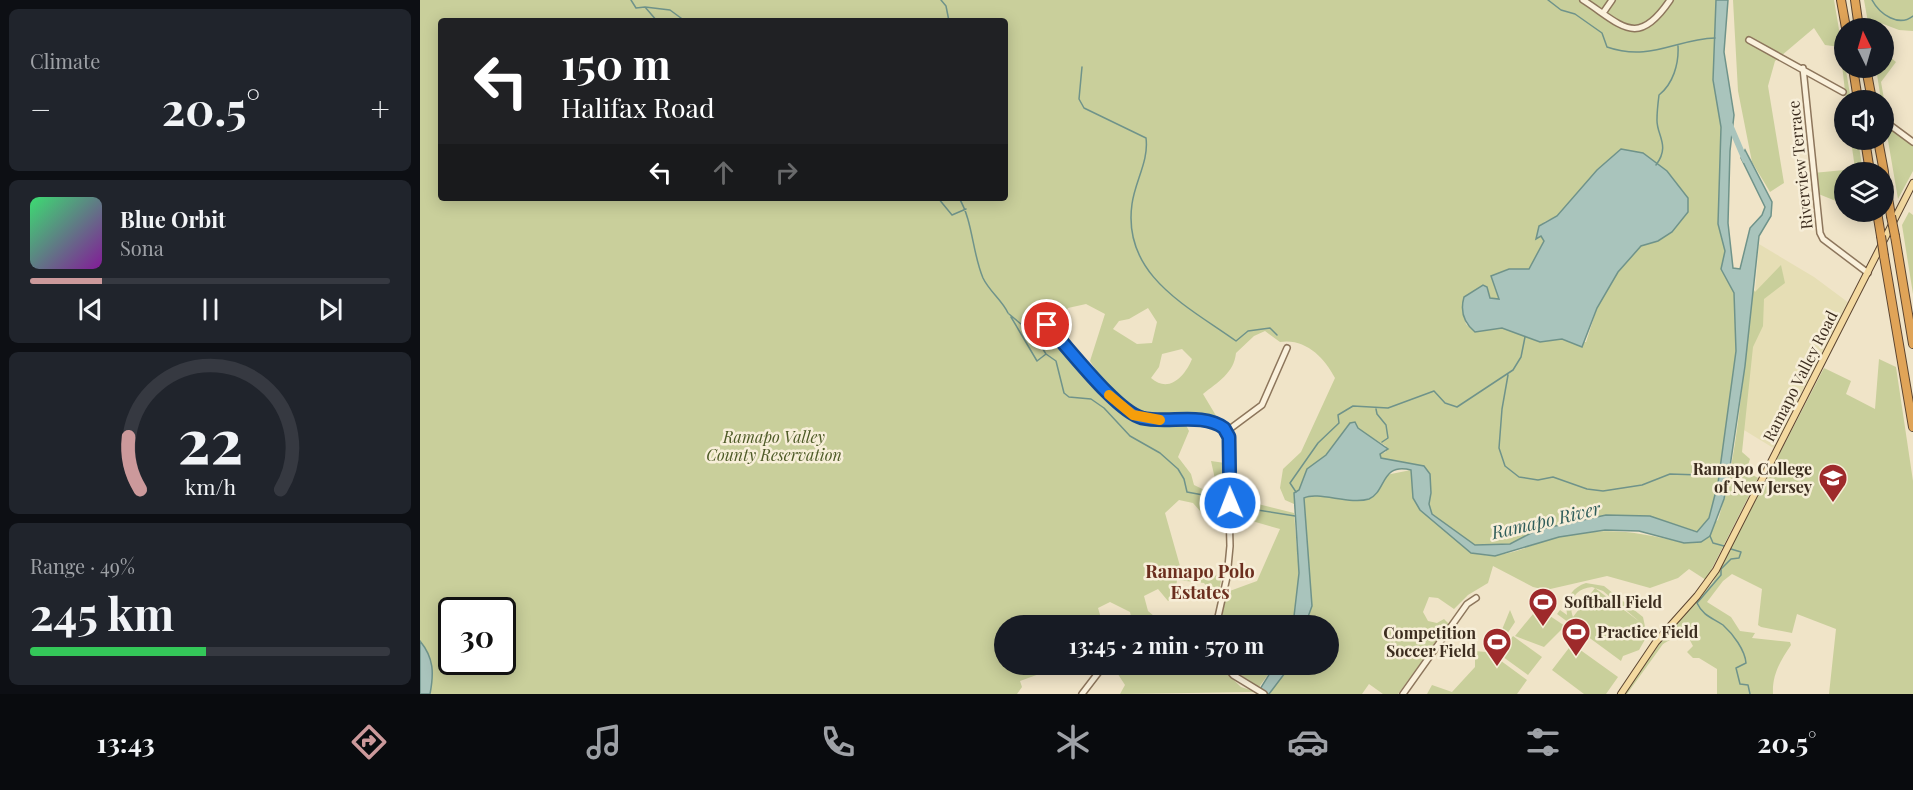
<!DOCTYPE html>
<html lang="en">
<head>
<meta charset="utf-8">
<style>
  :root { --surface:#171b24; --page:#20242c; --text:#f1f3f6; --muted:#9ea1a6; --line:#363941; --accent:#cc999b }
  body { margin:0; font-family:"Playfair Display",serif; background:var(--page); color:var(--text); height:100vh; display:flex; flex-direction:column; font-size:22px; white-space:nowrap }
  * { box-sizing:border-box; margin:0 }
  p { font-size:20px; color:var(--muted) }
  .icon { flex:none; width:33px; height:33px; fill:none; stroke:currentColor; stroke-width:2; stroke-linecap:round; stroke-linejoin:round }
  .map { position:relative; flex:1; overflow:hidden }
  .side { display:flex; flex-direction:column; gap:9px; padding:9px; background:#0d0f14; width:420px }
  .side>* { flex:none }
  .top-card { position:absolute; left:18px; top:18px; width:570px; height:183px; border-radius:6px; box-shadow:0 3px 15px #0003; background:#202124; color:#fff; overflow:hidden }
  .needle { width:39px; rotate:355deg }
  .buttons { position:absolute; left:1414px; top:18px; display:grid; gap:12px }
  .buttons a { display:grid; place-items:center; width:60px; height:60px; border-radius:50%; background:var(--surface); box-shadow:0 3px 15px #0003; font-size:30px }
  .speed { position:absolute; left:18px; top:597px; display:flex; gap:12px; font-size:30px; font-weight:700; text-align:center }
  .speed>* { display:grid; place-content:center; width:78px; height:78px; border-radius:50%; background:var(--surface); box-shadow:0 3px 15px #0003; line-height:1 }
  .speed .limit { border:3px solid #111; border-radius:9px; background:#fff; color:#111 }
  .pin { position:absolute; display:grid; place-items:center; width:51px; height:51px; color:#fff; margin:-26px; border:3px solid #fff; border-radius:50%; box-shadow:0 2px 6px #0007 }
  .me { position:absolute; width:66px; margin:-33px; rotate:359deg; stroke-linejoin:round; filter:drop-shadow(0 0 4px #0008) }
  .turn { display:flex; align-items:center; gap:21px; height:126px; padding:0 24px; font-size:27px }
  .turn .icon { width:78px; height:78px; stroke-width:2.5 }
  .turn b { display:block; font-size:42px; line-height:51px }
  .lanes { display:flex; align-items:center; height:57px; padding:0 24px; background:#0003; justify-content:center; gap:30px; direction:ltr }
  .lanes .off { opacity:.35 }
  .big { font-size:45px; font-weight:700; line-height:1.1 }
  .side .card { flex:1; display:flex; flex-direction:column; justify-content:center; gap:9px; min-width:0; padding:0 21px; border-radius:9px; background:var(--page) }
  .side .dial { align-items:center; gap:0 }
  .dial svg { height:156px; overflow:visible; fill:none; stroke:var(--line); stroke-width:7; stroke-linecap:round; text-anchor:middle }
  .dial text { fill:var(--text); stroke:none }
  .song { display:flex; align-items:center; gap:18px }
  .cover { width:72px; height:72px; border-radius:9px; background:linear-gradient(135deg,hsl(140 70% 55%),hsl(290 70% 35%)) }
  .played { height:6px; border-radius:3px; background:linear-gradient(90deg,var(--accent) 20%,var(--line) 20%) }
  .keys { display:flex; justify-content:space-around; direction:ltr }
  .heat { display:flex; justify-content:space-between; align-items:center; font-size:33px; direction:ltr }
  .charge { height:9px; border-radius:4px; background:linear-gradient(90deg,#34c759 49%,var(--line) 0) }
  .trip { position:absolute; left:574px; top:615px; width:345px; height:60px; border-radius:30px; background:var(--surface); box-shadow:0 3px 15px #0003; font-weight:700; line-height:60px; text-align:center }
  .menu { display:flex; height:96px; justify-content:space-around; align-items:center; background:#090b0e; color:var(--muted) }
  .menu .icon { width:42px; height:42px }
  .menu .on { color:var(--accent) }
  .menu b { font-size:27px; color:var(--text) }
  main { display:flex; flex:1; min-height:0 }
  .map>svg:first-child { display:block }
  .farmland { fill:#e6deb5 }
  .green { fill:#c9cf9b; fill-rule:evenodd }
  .water { fill:#a9c4bc; stroke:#6f938a; stroke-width:1.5 }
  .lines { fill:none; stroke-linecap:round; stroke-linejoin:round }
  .stream { stroke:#6f938a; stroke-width:1.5 }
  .river { stroke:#a9c4bc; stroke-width:6 }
  .minor-casing { stroke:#8d765c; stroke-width:8 }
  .major-casing { stroke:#5b4430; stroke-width:8 }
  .highway-casing { stroke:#5b4430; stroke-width:10 }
  .minor { stroke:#faf1dc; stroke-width:5 }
  .major { stroke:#f3d9a0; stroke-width:6 }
  .highway { stroke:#e0a458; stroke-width:8 }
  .highway-bridge-casing { stroke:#5b4430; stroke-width:10; stroke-linecap:butt }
  .highway-bridge { stroke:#e0a458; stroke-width:8 }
  .route-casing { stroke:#114b97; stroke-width:15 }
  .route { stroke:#1a73e8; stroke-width:10 }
  .slow { stroke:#f59e0b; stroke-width:10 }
  .labels { text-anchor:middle; stroke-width:5; stroke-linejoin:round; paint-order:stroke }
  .street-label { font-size:16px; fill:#3d2e20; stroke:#f7eed8 }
  .park-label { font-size:16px; font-style:italic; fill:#4d5a26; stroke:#f7eed8 }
  .poi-label { font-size:16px; font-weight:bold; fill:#3d2e20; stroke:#f7eed8; text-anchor:end }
  .water-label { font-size:18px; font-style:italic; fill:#2f5d5a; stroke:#f7eed8 }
  .neighbourhood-label { font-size:18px; font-weight:bold; fill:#6b2e1e; stroke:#f7eed8 }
</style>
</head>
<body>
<main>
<section class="side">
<div class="card"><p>Climate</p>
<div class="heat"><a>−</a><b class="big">20.5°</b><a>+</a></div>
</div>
<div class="card">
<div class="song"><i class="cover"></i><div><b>Blue Orbit</b><p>Sona</p></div></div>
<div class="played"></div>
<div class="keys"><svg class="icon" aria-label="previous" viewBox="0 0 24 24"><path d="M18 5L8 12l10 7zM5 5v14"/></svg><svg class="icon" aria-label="pause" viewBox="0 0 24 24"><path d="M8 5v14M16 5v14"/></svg><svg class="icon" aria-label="next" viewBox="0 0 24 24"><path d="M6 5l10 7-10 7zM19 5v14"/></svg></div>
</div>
<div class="card dial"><svg viewBox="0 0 100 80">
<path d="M14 69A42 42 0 1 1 86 69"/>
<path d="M14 69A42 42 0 0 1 8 42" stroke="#cc999b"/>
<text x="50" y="56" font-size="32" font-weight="700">22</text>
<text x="50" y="72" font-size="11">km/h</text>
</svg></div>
<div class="card"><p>Range · 49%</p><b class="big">245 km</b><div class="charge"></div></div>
</section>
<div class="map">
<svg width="1493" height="694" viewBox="0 0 1493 694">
  <rect width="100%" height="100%" fill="#f0e4c8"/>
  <path class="farmland" d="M1339,244L1394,277L1429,303L1355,449L1319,427L1331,341Z"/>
  <path class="green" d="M0,0H1296L1293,80L1301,127L1298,224L1305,251L1301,269L1314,293L1316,351L1298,483L1289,518L1278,532L1230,516L1117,530L1090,544L1055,545L1012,514L1009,504L1011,493L1005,466L961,458L960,454L966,452V446L930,424L906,455L887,469L879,490L874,493V504L865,500L860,488L863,469L881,452L915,378C904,357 885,338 860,342L845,331L834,336L816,353C814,373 798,382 783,394L798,419L710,410L686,386L670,361L685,314L666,304L648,308L637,329L621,311L614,313L617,327L701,412L731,422L764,421L769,431L758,457L771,474L774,485L795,495L797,488L791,461L805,463V520H788L773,503L759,500L745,513L760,566L778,574L800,576L801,581L797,600L784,583L757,580L755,596L748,601L738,589L724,596L728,611L740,621L726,625H713L710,612L690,602L678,608L683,625L585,626V664L644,665L600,681L602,687L597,694H0ZM21,21H585V198H21ZM1201,149L1223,153L1247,171L1268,198V212L1238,241L1221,246L1198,272L1177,308L1166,342L1154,343L1142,339L1120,342L1082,328L1055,332L1046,324L1042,306L1067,287L1070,298L1079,300L1071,276L1089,269H1109L1124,241L1121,236L1117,238L1124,222L1137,216L1177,170ZM728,308L737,322L732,343L717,344L693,329L699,321L709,319ZM762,349L772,359C765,376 749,394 731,378L739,367L742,354ZM32,610H82V662H32Z
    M1313,0H1414L1431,100H1426L1420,47L1405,45L1394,28L1355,61L1348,86L1364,183L1350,192L1332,162L1318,91Z
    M1444,0H1493V31L1479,30L1450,19L1451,28H1449Z
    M1464,52L1476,62L1461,82L1469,127L1493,146V171L1478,199L1464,117V100H1461L1456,68H1464Z
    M1431,140H1438L1443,172H1425V209L1416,201L1396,193L1393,173L1435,169Z
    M1489,212L1493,215V294L1482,225Z
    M1361,265L1365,283L1344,299L1343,326L1333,347L1322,452L1330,459L1326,471L1338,478L1286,580L1269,569L1258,578L1230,588L1187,576L1126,590L1113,587L1073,566L1068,583L1048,595L1034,609L1018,598L1009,597L1003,612L1008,621L1017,623L1024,619L1029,624L978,694H963L949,684L942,694H849L871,665L909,664V626L885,625L892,606L884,498L891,494L928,500L956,493L966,475L991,470L993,498C1004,508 1043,551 1054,553C1085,562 1113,542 1142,536C1193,527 1215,532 1264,543L1298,520C1321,446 1323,362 1332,286L1335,292Z
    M1459,359L1476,367L1493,481V694H1409L1416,629L1377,614L1372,633L1341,627L1338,625L1342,589L1312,574L1303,581L1287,602L1311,617L1320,631L1335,633L1332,638L1370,642L1371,645C1360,661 1352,675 1353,694H1297V669L1279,658H1273L1267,652L1273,646L1265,631L1243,644L1207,694H1204L1240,643L1293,582L1404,368L1431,381L1426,394L1455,409Z
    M810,497L874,513L879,573L873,625L800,626L807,592L837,581L860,529L818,517Z
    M1166,583L1184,586L1223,617L1227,636L1219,650L1203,656L1201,661L1137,614L1140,610L1147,615C1145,599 1151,588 1166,583ZM1172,587L1183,591L1220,622L1175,588L1153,617C1147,601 1156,588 1172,587Z
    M1118,608L1145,626L1124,647L1095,636Z
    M1090,610L1095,622L1073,655L1107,680L1097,694H1007L1012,685L1032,692L1055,667V651L1066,652L1081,632Z
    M1093,636L1122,657L1108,675L1079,654Z
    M1152,644L1198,677L1186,694H1164L1132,670Z
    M692,665H798L821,687L837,692L700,694L705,685Z
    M810,665H855L839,687L816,672Z"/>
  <path class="water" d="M1296,0H1308L1304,52L1314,115L1310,151L1308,223L1313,268L1320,269L1330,228L1342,215L1345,207L1321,158L1325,150L1352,202L1351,216L1339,236L1325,366L1309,473L1304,499L1290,536L1281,542L1264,543L1219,531L1185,530L1139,537L1075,556L1051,553L1000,510L993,498L991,470C961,462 966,492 949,499C930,505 898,491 884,498L892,606L885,625H873L879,573L874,493L879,490L887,469L906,455L930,423L935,422L938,428L968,449L960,454L961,458L1004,466L1010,474L1011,493L1009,504L1012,514L1055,545L1090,544L1117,530L1186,515L1230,516L1277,532L1289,518L1298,483L1316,351L1314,293L1301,269L1305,251L1298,224L1301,127L1293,80Z
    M1201,149L1223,153L1247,171L1268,198V212L1252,232L1238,241L1221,246L1198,272L1177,308L1162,347L1142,339L1120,342L1082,328L1055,332C1044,323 1040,311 1044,297L1063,285L1067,287L1070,298L1079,299L1071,276L1089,269H1109L1124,241L1121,236L1116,239L1119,226L1137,216L1177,170Z
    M0,641C14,658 14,673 10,694H0Z
    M855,665H871L849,694H837Z"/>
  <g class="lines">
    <path class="stream" d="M211,0L216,8L225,7L237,21
      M521,0L526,6L529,21
      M1128,0L1141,10L1155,14L1182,33L1187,47C1230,62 1256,39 1295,38
      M1452,0C1460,15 1479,27 1493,16
      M225,7L250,10L265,21
      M662,67L659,99L664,108L726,138C729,161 715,181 712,204C702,275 767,306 816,341L828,331L850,328L857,335
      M1236,165C1251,145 1236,135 1237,119C1237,111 1238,103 1239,95C1253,84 1259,64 1258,46
      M518,198L532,215L546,209
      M539,198C553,221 552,252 563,278C569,291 582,300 588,313
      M589,314L614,335L626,354L636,361L644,393L649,397L671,399L684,408L710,436L740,453L758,469L764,479L767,492L783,495L808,505
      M591,317L617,361L626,354
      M1088,375L1082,409L1079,448L1085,466L1099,477L1118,480L1133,477L1167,489L1183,491L1222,485L1250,474L1280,475L1300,466
      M956,409L957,414L966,425L968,438L962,442
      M876,492L870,483L898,443L919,423L918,415L933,406L968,408L1014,391L1025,403L1037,407L1093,370L1101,357L1105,337
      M812,506L875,516
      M1290,536L1293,543L1304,546
      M1311,549L1321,552L1319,558L1311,559L1301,569V575L1277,603C1283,616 1293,618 1303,625C1313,634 1325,650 1326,663L1316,668L1320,684L1328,685L1330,694"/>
    <path class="river" d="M1310,125L1325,160"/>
    <g class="minor-casing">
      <path id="minor" d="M1163,0C1202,25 1217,49 1250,0
        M1183,13L1192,0
        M1329,40L1423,92
        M1383,68L1400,233L1403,239L1448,273
        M1470,125L1493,142
        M627,325C648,347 696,411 722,418C745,424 790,412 807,431L810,546L807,577L796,626
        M807,431L842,405L867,348
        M737,626L758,623L785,626
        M804,664L813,675L844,694
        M662,694L685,664
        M983,694L1047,604L1056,598"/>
    </g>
    <g class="major-casing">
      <path id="major" d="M1201,694L1236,642L1277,596L1296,570L1493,183"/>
    </g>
    <g class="highway-casing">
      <path id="highway" d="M1421,0L1426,28
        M1435,0L1439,28
        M1433,68L1438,100
        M1446,68L1452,100
        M1445,140L1450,172
        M1458,140L1464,172
        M1464,173L1471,216
        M1457,212L1461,236
        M1475,236L1493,344
        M1464,256L1493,427"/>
    </g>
    <use href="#minor" class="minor"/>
    <use href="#major" class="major"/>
    <use href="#highway" class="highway"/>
    <g class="highway-bridge-casing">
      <path id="highway-bridge" d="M1471,216L1475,236
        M1461,236L1464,256"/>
    </g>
    <use href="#highway-bridge" class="highway-bridge"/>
  </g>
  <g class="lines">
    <g class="route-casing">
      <path id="route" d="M627,325C648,347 696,411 722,418C748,424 782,412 804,428L809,437L810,503"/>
    </g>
    <use href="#route" class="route"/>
    <path class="slow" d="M689,395L713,415L740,420"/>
  </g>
  <defs>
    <g id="university-pin" transform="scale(1.5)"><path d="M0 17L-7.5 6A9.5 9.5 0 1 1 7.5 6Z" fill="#9e2a2b" stroke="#f7eed8"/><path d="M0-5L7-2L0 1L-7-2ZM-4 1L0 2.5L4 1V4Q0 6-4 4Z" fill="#fff"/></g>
    <g id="stadium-pin" transform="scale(1.5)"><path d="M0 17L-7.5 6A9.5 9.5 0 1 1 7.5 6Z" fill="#9e2a2b" stroke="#f7eed8"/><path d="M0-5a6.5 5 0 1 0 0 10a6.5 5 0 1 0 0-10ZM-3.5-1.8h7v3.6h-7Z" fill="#fff"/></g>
  </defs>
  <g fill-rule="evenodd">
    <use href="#university-pin" x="1413" y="478"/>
    <use href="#stadium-pin" x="1123" y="602"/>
    <use href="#stadium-pin" x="1156" y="632"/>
    <use href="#stadium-pin" x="1077" y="642"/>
  </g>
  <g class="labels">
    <g class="street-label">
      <text transform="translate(1380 165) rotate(-96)" y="6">Riverview Terrace</text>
      <text transform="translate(1380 376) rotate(-63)" y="6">Ramapo Valley Road</text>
    </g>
    <g class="park-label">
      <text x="354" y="443">Ramapo Valley<tspan x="354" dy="18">County Reservation</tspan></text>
    </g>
    <g class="poi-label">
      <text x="1392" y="475">Ramapo College<tspan x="1392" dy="18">of New Jersey</tspan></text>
      <text x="1144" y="608" text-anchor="start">Softball Field</text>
      <text x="1177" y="638" text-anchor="start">Practice Field</text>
      <text x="1056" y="639">Competition<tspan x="1056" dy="18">Soccer Field</tspan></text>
    </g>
    <g class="water-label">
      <text transform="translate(1126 521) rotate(-13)" y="6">Ramapo River</text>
    </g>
    <g class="neighbourhood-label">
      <text x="780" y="578">Ramapo Polo<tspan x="780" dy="21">Estates</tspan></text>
    </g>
  </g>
</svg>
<div class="buttons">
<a><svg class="needle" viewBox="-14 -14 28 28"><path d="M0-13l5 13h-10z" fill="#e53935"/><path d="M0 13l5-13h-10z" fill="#9ea1a6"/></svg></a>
<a><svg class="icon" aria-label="sound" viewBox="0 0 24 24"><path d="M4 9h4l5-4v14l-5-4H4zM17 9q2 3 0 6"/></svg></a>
<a><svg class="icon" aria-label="layers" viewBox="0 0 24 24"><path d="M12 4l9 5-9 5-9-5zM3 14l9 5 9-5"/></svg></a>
</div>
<div class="speed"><div class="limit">30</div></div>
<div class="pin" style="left:627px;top:325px;background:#d93025"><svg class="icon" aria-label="arrive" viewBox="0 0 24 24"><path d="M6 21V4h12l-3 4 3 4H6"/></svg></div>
<svg class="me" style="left:810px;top:503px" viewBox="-20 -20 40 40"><circle r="17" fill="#1a73e8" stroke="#fff" stroke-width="3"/><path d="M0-11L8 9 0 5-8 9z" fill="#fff"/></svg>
<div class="trip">13:45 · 2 min · 570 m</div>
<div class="top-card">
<div class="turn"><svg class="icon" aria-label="left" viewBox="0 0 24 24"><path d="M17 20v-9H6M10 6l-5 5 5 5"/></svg><div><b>150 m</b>Halifax Road</div></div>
<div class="lanes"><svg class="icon" aria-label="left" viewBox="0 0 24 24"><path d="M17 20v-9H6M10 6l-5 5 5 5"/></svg><svg class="icon off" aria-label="ahead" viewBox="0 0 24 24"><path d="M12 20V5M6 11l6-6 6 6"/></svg><svg class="icon off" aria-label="right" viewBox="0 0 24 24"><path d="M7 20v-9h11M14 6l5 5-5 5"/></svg></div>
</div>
</div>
</main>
<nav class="menu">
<b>13:43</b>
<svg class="icon on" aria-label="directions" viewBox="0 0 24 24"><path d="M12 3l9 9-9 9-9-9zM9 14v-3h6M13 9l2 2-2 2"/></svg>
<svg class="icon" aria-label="music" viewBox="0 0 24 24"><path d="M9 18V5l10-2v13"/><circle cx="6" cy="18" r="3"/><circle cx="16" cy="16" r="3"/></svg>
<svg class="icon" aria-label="phone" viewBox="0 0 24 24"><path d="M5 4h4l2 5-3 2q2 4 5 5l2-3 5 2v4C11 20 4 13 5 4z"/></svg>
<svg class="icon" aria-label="climate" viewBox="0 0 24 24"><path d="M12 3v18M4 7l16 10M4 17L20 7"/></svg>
<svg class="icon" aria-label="car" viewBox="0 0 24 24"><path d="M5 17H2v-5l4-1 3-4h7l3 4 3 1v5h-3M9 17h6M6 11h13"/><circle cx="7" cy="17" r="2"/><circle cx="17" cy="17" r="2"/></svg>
<svg class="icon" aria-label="filters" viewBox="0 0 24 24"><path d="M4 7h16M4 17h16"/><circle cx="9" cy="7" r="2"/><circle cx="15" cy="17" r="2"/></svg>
<b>20.5°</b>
</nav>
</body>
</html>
